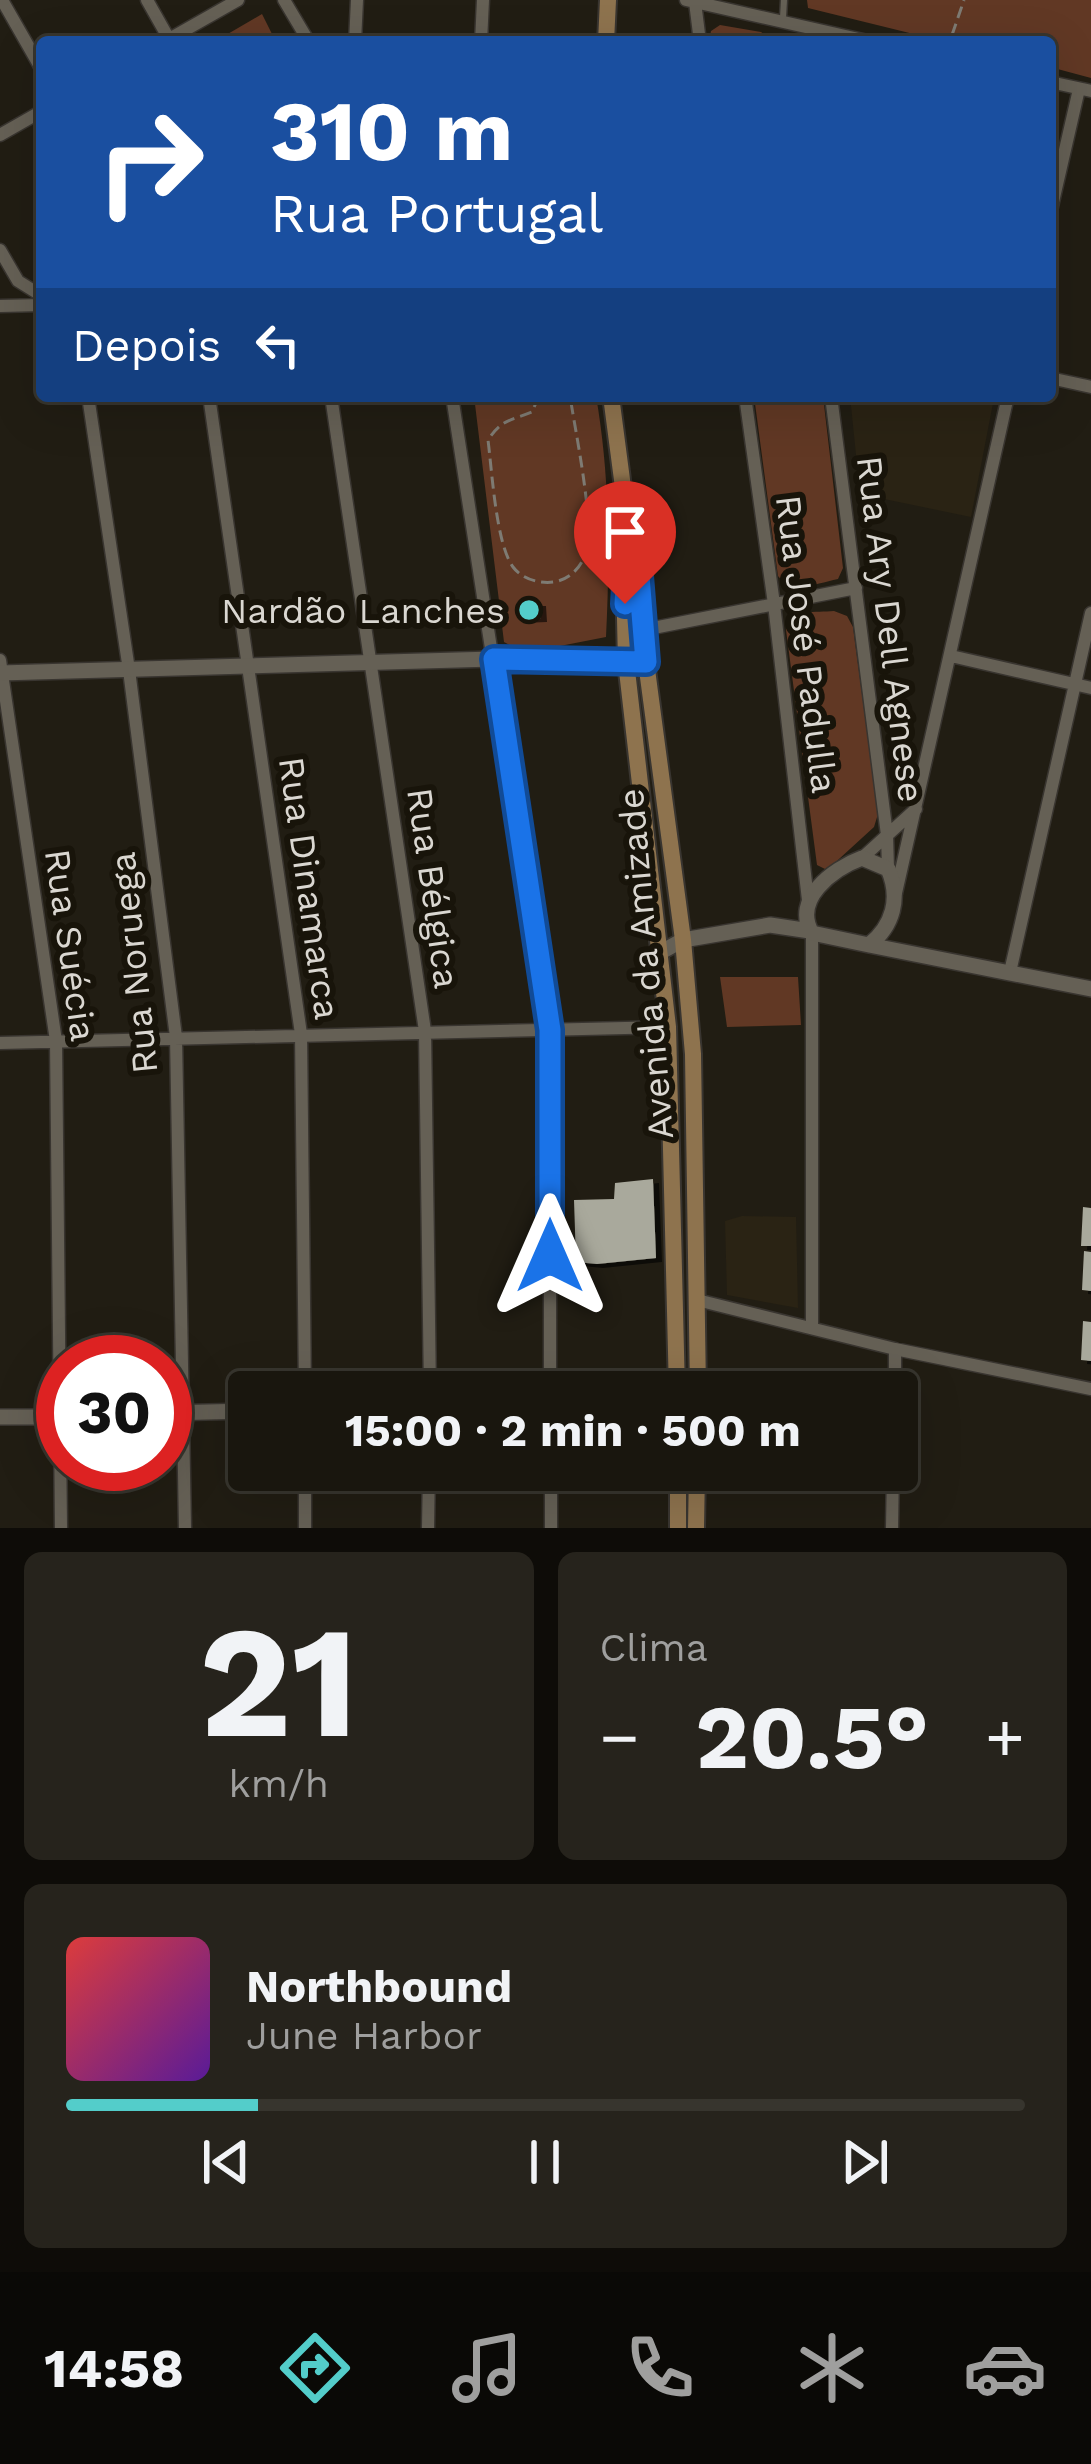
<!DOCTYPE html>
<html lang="pt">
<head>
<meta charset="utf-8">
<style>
  :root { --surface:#19160e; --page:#26231c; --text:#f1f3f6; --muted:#9f9f9e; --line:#37352e; --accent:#53cdca }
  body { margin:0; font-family:"Work Sans",sans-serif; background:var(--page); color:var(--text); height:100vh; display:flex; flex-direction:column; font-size:45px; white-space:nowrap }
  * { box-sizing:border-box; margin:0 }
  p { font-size:39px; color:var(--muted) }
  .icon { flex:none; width:66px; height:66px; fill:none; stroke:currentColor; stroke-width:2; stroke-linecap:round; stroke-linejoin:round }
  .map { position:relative; height:1528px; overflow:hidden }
  .details { display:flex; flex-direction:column; gap:24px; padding:24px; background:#0e0c08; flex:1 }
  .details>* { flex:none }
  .hud { position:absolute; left:36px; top:36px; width:1020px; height:366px; border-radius:12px; box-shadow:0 12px 48px #0002,0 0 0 3px var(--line); background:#1a4fa0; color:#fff; overflow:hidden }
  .speed { position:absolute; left:36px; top:1335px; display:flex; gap:24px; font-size:60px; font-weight:700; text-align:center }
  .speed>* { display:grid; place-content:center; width:156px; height:156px; border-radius:50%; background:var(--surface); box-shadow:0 12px 48px #0002,0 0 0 3px var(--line); line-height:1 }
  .speed .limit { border:18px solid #d22; background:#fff; color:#111 }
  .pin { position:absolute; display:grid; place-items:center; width:102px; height:102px; color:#fff; margin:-123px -51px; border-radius:50% 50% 50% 0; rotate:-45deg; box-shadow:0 0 12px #0007 }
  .pin .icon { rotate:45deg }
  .me { position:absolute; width:132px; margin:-66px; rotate:0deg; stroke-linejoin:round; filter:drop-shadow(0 0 9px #0008) }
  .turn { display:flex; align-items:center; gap:42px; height:252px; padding:0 36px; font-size:54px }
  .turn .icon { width:156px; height:156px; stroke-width:2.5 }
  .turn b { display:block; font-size:84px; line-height:102px }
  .then { display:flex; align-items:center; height:114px; padding:0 36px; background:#0003; gap:24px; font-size:45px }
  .big { font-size:90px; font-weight:700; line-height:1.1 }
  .details .tile { flex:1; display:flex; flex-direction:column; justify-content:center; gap:18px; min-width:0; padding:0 42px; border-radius:18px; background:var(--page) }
  .details .dial { align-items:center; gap:0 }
  .dial b { font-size:156px; line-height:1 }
  .song { display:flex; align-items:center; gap:36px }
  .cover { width:144px; height:144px; border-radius:18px; background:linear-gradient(135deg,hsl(0 70% 55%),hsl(270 70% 35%)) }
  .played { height:12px; border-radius:6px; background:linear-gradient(90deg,var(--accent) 20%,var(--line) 20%) }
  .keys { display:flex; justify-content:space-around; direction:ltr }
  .heat { display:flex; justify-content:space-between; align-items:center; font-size:66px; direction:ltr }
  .details .tiles { flex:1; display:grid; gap:24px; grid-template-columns:1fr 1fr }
  .tile:last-child { grid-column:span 2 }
  .trip { position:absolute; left:228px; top:1371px; width:690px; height:120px; border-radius:12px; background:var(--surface); box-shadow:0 12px 48px #0002,0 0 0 3px var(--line); font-weight:700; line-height:120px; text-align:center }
  .tab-bar { display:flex; height:192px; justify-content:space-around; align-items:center; background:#0a0906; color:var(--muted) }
  .tab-bar .icon { width:84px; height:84px }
  .tab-bar .active { color:var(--accent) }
  .tab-bar b { font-size:54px; color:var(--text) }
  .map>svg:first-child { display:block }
  .built { fill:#2a2314 }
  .green { fill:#613824 }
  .building { fill:#a9a99c; filter:url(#shadow) }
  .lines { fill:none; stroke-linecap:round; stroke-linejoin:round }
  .service-casing { stroke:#393530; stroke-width:9 }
  .minor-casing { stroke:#393530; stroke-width:15 }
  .tertiary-casing { stroke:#393530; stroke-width:18 }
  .secondary-casing { stroke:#393530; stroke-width:20 }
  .path { stroke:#7e7b73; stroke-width:3; stroke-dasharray:12 6; stroke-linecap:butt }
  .service { stroke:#656055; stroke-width:6 }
  .minor { stroke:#656055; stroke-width:12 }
  .tertiary { stroke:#656055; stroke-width:15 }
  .secondary { stroke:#8e734e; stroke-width:16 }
  .route-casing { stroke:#114b97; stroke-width:30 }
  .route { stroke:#1a73e8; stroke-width:21 }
  .poi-dot { fill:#53cdca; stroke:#18140a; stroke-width:4.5 }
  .labels { text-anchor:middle; stroke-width:12; stroke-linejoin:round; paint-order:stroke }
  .poi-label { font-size:36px; fill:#dad7d1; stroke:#18140a; text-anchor:end }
  .street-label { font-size:36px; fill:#dad7d1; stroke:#18140a }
</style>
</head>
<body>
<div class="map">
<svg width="1091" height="1528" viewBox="0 0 1091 1528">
  <defs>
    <filter id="shadow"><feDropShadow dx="6" dy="4" stdDeviation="0" flood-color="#0009"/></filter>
  </defs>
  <rect width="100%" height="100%" fill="#211d13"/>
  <path class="built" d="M850,396L994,398L971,517L860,494Z
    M742,1216L796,1217L798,1308L727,1295L725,1221Z"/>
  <path class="green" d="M807,0H1091V78L1050,67V42H946L808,8Z
    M262,14L276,42H214Z
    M720,25L761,32L775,42H709L711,31Z
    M474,396H596C610,476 610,557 606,637L524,653L504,642Z
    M754,396H823L843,568L838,579C817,583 793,595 778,576Z
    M834,611L847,616L853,627L878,814L874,827L827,870L817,865L786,630C791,608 816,613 834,611Z
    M720,977H798L801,1025L727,1027Z"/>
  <path class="building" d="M517,602H540L541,618L518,619Z
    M653,1179L656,1258L597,1264L576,1262L574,1200L614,1199L615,1183Z
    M1083,1207L1091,1208V1246H1081Z
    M1084,1251L1091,1252V1291L1082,1290Z
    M1083,1321L1091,1322V1361L1081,1360Z"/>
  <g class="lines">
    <g class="service-casing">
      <path id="service" d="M783,18L784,0"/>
    </g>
    <g class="minor-casing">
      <path id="minor" d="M2,0L42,70
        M147,0L169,39
        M284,0L309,42
        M686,0L872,42
        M695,2L700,42
        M164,42L238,0
        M355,42L357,0
        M481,42L483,0
        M1050,82L1091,91
        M0,135L42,111
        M1050,215L1079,89
        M0,250L18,281L42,296
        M0,306L42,305
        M1050,378L1091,387
        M88,396L129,670L176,1037L185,1528
        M209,396L301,1034L305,1392
        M331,396L425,1031L430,1392
        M452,396L550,1030V1392
        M745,396L774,604L808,900
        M831,396L887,835L888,869
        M638,631L856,588
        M951,656L1091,688
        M0,660L56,1041L61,1528
        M862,858L916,809
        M896,893L1008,396
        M1010,972L1091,613
        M0,1043L668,1027
        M697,1300L895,1349L1091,1389
        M812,1328V933
        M895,1392V1349
        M551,1470V1528
        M305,1528V1470
        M428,1528L429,1470
        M892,1528L893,1470"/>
    </g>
    <g class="tertiary-casing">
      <path id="tertiary" d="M0,673L493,659L646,662
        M862,858L888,869C901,898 893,926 869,945L812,933C792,900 832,869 862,858Z
        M869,945L1091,989
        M661,952L683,940L770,925L810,931
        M165,1413L249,1411
        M0,1417H63"/>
    </g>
    <g class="secondary-casing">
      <path id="secondary" d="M606,42L608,0
        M611,396L629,533L639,576L646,662L683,940L693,1054L698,1392
        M627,546L624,575L626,662L668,1027L677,1392
        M678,1470V1528
        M696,1528L697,1470"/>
    </g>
    <path class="path" d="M952,35L964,0
      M539,396L532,412C510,421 502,419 488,440C492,471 496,544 513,567C522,579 539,584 554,582C570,579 581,568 586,552C595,524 575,430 570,396"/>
    <use href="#service" class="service"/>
    <use href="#minor" class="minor"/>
    <use href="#tertiary" class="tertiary"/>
    <use href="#secondary" class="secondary"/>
  </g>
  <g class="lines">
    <g class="route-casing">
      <path id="route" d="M550,1256V1030L494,659L646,662L639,576L629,533L625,604"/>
    </g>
    <use href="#route" class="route"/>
  </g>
  <circle class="poi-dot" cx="529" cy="610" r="12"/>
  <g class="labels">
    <g class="poi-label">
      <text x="505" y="623">Nardão Lanches</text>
    </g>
    <g class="street-label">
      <text transform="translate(891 629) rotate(83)" y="13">Rua Ary Dell Agnese</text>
      <text transform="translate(807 644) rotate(83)" y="13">Rua José Padulla</text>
      <text transform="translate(310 888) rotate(82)" y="13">Rua Dinamarca</text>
      <text transform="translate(434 888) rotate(82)" y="13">Rua Bélgica</text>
      <text transform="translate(71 945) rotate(82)" y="13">Rua Suécia</text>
      <text transform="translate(133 963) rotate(-96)" y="13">Rua Noruega</text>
      <text transform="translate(645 964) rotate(-95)" y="13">Avenida da Amizade</text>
    </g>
  </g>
</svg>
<div class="speed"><div class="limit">30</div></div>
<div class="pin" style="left:625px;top:604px;background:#d93025"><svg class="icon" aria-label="arrive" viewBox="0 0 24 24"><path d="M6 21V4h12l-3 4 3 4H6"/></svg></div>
<svg class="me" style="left:550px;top:1256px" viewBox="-20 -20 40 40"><path d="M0-17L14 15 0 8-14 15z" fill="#1a73e8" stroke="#fff" stroke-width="4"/></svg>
<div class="trip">15:00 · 2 min · 500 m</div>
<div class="hud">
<div class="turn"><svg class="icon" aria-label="right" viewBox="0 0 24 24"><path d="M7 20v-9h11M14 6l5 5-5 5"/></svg><div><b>310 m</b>Rua Portugal</div></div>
<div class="then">Depois<svg class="icon" aria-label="left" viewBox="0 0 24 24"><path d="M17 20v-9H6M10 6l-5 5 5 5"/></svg></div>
</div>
</div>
<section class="details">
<div class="tiles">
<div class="tile dial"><b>21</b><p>km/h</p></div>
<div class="tile"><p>Clima</p>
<div class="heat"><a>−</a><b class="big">20.5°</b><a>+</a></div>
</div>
<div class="tile">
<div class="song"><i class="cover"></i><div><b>Northbound</b><p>June Harbor</p></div></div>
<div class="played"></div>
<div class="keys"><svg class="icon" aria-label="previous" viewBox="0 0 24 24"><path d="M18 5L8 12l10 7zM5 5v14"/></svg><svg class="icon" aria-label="pause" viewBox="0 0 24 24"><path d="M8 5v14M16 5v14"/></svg><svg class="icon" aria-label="next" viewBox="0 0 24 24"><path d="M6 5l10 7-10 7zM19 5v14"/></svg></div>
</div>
</div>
</section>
<nav class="tab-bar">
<b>14:58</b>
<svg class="icon active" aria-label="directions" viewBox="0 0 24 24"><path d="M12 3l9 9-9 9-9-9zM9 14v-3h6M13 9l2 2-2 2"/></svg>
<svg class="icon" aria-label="music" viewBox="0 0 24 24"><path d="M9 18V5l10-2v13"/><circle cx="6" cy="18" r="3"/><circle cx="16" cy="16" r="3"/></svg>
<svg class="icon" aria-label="phone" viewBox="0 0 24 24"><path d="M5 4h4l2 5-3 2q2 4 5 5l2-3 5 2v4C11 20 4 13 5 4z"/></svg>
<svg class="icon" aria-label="climate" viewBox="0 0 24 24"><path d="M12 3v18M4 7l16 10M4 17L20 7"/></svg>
<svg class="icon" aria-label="car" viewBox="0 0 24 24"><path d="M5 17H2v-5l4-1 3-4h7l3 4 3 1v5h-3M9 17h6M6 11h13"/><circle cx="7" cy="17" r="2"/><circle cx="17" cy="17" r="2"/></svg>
</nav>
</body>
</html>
